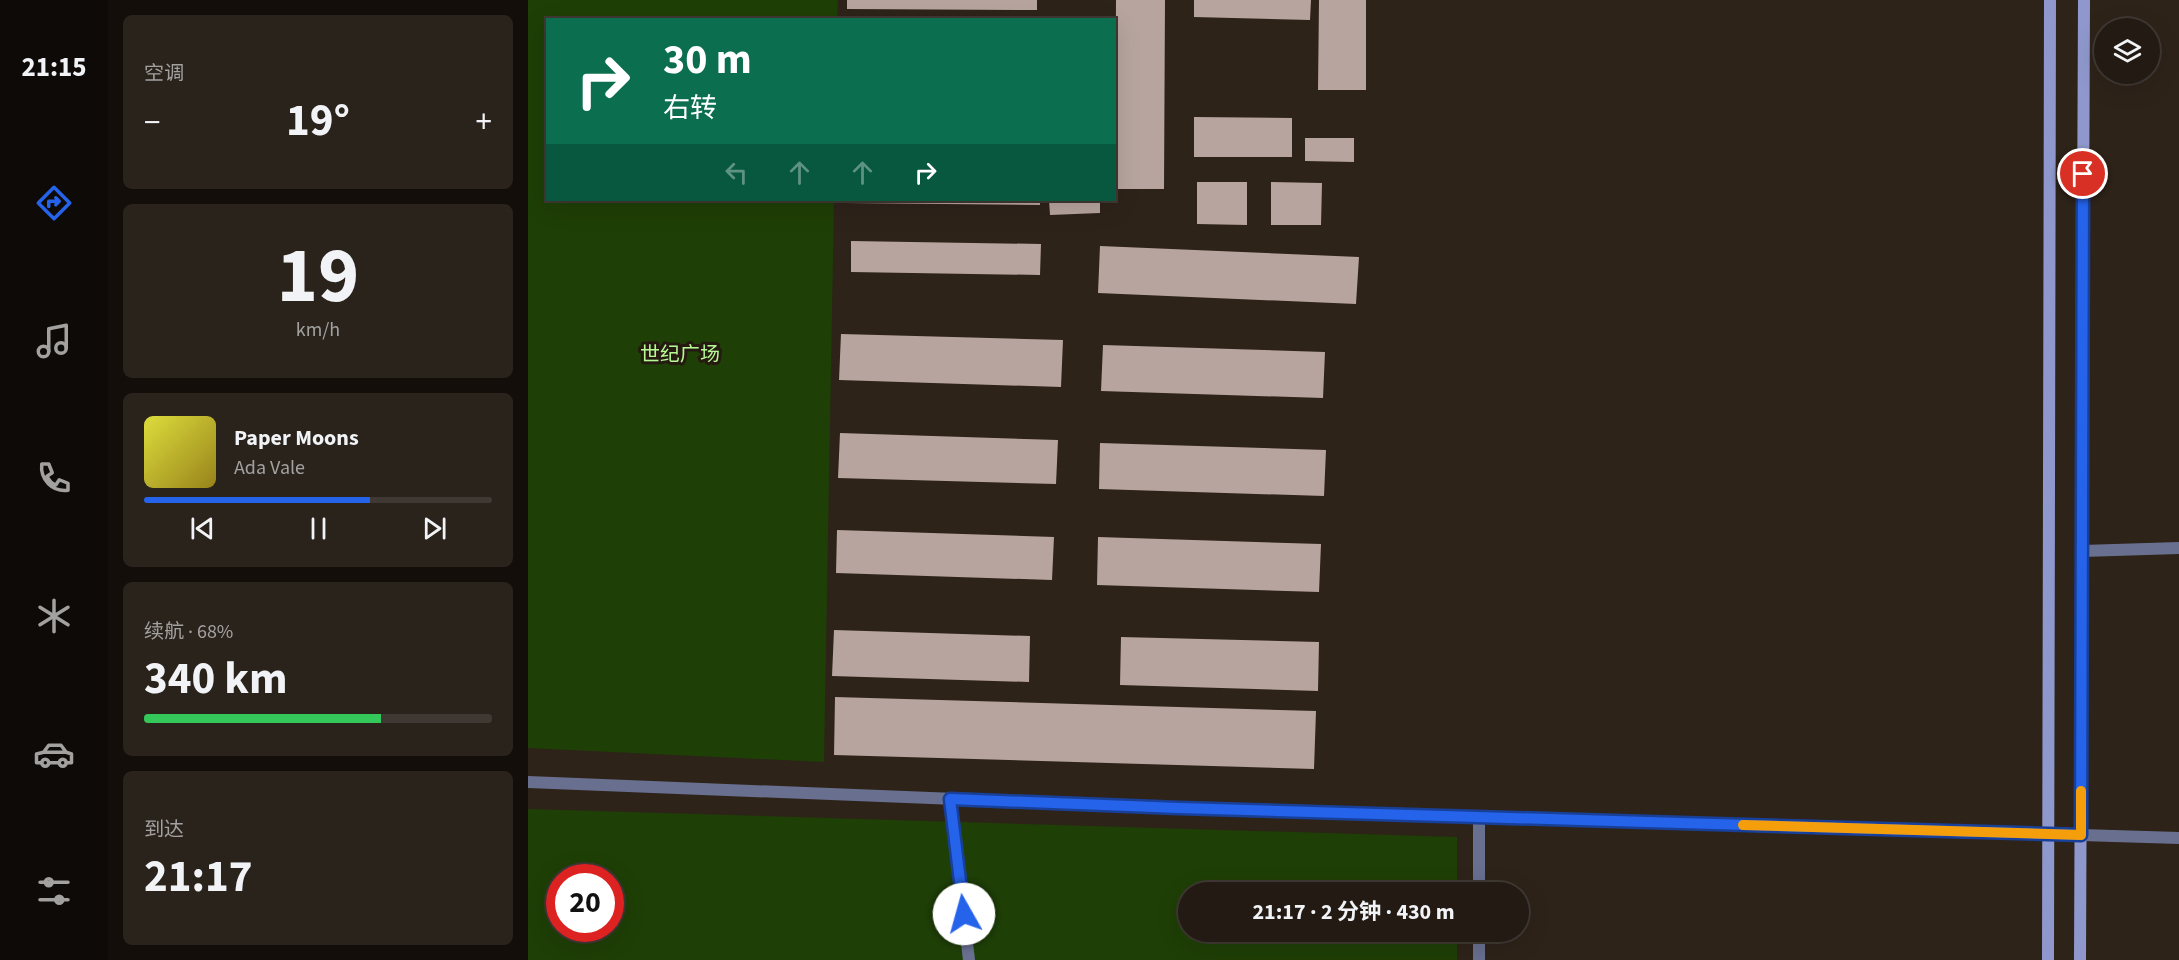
<!DOCTYPE html>
<html lang="zh">
<head>
<meta charset="utf-8">
<style>
  :root { --surface:#221a13; --page:#2a231c; --text:#f1f3f6; --muted:#a2a1a0; --line:#3f3833; --accent:#2563eb }
  body { margin:0; font-family:"Source Sans 3","Noto Sans SC",sans-serif; background:var(--page); color:var(--text); height:100vh; display:flex; flex-direction:column; font-size:22px; white-space:nowrap }
  * { box-sizing:border-box; margin:0 }
  p { font-size:20px; color:var(--muted) }
  .icon { flex:none; width:33px; height:33px; fill:none; stroke:currentColor; stroke-width:2; stroke-linecap:round; stroke-linejoin:round }
  .map { position:relative; flex:1; overflow:hidden }
  .side { display:flex; flex-direction:column; gap:15px; padding:15px; background:#130e0a; width:420px }
  .side>* { flex:none }
  .banner { position:absolute; left:18px; top:18px; width:570px; height:183px; border-radius:0px; box-shadow:0 6px 24px #0002,0 0 0 2px var(--line); background:#0b6e4f; color:#fff; overflow:hidden }
  .fabs { position:absolute; left:1566px; top:18px; display:grid; gap:12px }
  .fabs a { display:grid; place-items:center; width:66px; height:66px; border-radius:50%; background:var(--surface); box-shadow:0 6px 24px #0002,0 0 0 2px var(--line); font-size:30px }
  .speed { position:absolute; left:18px; top:864px; display:flex; gap:12px; font-size:30px; font-weight:700; text-align:center }
  .speed>* { display:grid; place-content:center; width:78px; height:78px; border-radius:50%; background:var(--surface); box-shadow:0 6px 24px #0002,0 0 0 2px var(--line); line-height:1 }
  .speed .limit { border:9px solid #d22; background:#fff; color:#111 }
  .pin { position:absolute; display:grid; place-items:center; width:51px; height:51px; color:#fff; margin:-26px; border:3px solid #fff; border-radius:50%; box-shadow:0 2px 6px #0007 }
  .me { position:absolute; width:66px; margin:-33px; rotate:353deg; stroke-linejoin:round; filter:drop-shadow(0 0 4px #0008) }
  .turn { display:flex; align-items:center; gap:21px; height:126px; padding:0 18px; font-size:27px }
  .turn .icon { width:78px; height:78px; stroke-width:2.5 }
  .turn b { display:block; font-size:42px; line-height:51px }
  .lanes { display:flex; align-items:center; height:57px; padding:0 18px; background:#0003; justify-content:center; gap:30px; direction:ltr }
  .lanes .off { opacity:.35 }
  .big { font-size:45px; font-weight:700; line-height:1.1 }
  .side .card { flex:1; display:flex; flex-direction:column; justify-content:center; gap:9px; min-width:0; padding:0 21px; border-radius:9px; background:var(--page) }
  .side .dial { align-items:center; gap:0 }
  .dial b { font-size:78px; line-height:1 }
  .song { display:flex; align-items:center; gap:18px }
  .cover { width:72px; height:72px; border-radius:9px; background:linear-gradient(135deg,hsl(60 70% 55%),hsl(50 70% 35%)) }
  .played { height:6px; border-radius:3px; background:linear-gradient(90deg,var(--accent) 65%,var(--line) 65%) }
  .keys { display:flex; justify-content:space-around; direction:ltr }
  .heat { display:flex; justify-content:space-between; align-items:center; font-size:33px; direction:ltr }
  .charge { height:9px; border-radius:4px; background:linear-gradient(90deg,#34c759 68%,var(--line) 0) }
  .trip { position:absolute; left:650px; top:882px; width:351px; height:60px; border-radius:30px; background:var(--surface); box-shadow:0 6px 24px #0002,0 0 0 2px var(--line); font-weight:700; line-height:60px; text-align:center }
  main { display:flex; flex:1; min-height:0 }
  .menu { display:flex; flex-direction:column; width:108px; justify-content:space-around; align-items:center; background:#0e0a08; color:var(--muted) }
  .menu .icon { width:42px; height:42px }
  .menu .on { color:var(--accent) }
  .menu b { font-size:27px; color:var(--text) }
  .map>svg:first-child { display:block }
  .green { fill:#1e3f06; fill-rule:evenodd }
  .building { fill:#b7a49e }
  .lines { fill:none; stroke-linecap:round; stroke-linejoin:round }
  .lane { stroke:#686f8f; stroke-width:12 }
  .street { stroke:#686f8f; stroke-width:12 }
  .secondary { stroke:#8e98cc; stroke-width:12 }
  .route-casing { stroke:#184099; stroke-width:15 }
  .route { stroke:#2563eb; stroke-width:10 }
  .slow { stroke:#f59e0b; stroke-width:10 }
  .labels { text-anchor:middle; stroke-width:6; stroke-linejoin:round; paint-order:stroke }
  .park-label { font-size:20px; fill:#b7f895; stroke:#241a10 }
</style>
</head>
<body>
<main>
<nav class="menu">
<b>21:15</b>
<svg class="icon on" aria-label="directions" viewBox="0 0 24 24"><path d="M12 3l9 9-9 9-9-9zM9 14v-3h6M13 9l2 2-2 2"/></svg>
<svg class="icon" aria-label="music" viewBox="0 0 24 24"><path d="M9 18V5l10-2v13"/><circle cx="6" cy="18" r="3"/><circle cx="16" cy="16" r="3"/></svg>
<svg class="icon" aria-label="phone" viewBox="0 0 24 24"><path d="M5 4h4l2 5-3 2q2 4 5 5l2-3 5 2v4C11 20 4 13 5 4z"/></svg>
<svg class="icon" aria-label="climate" viewBox="0 0 24 24"><path d="M12 3v18M4 7l16 10M4 17L20 7"/></svg>
<svg class="icon" aria-label="car" viewBox="0 0 24 24"><path d="M5 17H2v-5l4-1 3-4h7l3 4 3 1v5h-3M9 17h6M6 11h13"/><circle cx="7" cy="17" r="2"/><circle cx="17" cy="17" r="2"/></svg>
<svg class="icon" aria-label="filters" viewBox="0 0 24 24"><path d="M4 7h16M4 17h16"/><circle cx="9" cy="7" r="2"/><circle cx="15" cy="17" r="2"/></svg>
</nav>
<section class="side">
<div class="card"><p>空调</p>
<div class="heat"><a>−</a><b class="big">19°</b><a>+</a></div>
</div>
<div class="card dial"><b>19</b><p>km/h</p></div>
<div class="card">
<div class="song"><i class="cover"></i><div><b>Paper Moons</b><p>Ada Vale</p></div></div>
<div class="played"></div>
<div class="keys"><svg class="icon" aria-label="previous" viewBox="0 0 24 24"><path d="M18 5L8 12l10 7zM5 5v14"/></svg><svg class="icon" aria-label="pause" viewBox="0 0 24 24"><path d="M8 5v14M16 5v14"/></svg><svg class="icon" aria-label="next" viewBox="0 0 24 24"><path d="M6 5l10 7-10 7zM19 5v14"/></svg></div>
</div>
<div class="card"><p>续航 · 68%</p><b class="big">340 km</b><div class="charge"></div></div>
<div class="card"><p>到达</p><b class="big">21:17</b></div>
</section>
<div class="map">
<svg width="1651" height="960" viewBox="0 0 1651 960">
  <rect width="100%" height="100%" fill="#2e2319"/>
  <path class="green" d="M0,0H310L309,19L20,20V200H306L296,762L0,748Z
    M0,809L929,837V892H660V932H929V960H0ZM32,878H82V928H32Z"/>
  <path class="building" d="M319,0H509V10L319,9Z
    M588,0H637L636,189H587Z
    M666,0H783L782,20L666,17Z
    M791,0H838V90H790Z
    M666,117L764,118V157H666Z
    M777,138H826V162L777,161Z
    M669,182H719V225L669,224Z
    M743,182L794,183L793,225H743Z
    M318,200H512V205L318,203Z
    M521,200H572V213L522,215Z
    M323,241L513,244L512,275L323,272Z
    M572,246L831,257L828,304L570,293Z
    M313,334L535,340L533,387L311,380Z
    M575,345L797,352L795,398L573,391Z
    M312,433L530,440L528,484L310,478Z
    M572,443L798,450L796,496L571,489Z
    M309,530L526,537L524,580L308,573Z
    M570,537L793,544L791,592L569,585Z
    M306,630L502,636L501,682L304,676Z
    M593,637L791,642L790,691L592,685Z
    M307,697L788,711L786,769L306,755Z"/>
  <g class="lines">
    <path class="lane" d="M422,799L441,960"/>
    <path class="street" d="M1554,551L1651,548
      M0,782L651,808L1651,838
      M951,818V892
      M951,932V960"/>
    <path class="secondary" d="M1520,960L1522,0
      M1552,960L1556,0"/>
  </g>
  <g class="lines">
    <g class="route-casing">
      <path id="route" d="M436,914L422,799L651,808L1553,835L1555,174"/>
    </g>
    <use href="#route" class="route"/>
    <path class="slow" d="M1215,825L1553,835V791"/>
  </g>
  <g class="labels">
    <g class="park-label">
      <text x="152" y="361">世纪广场</text>
    </g>
  </g>
</svg>
<div class="fabs">
<a><svg class="icon" aria-label="layers" viewBox="0 0 24 24"><path d="M12 4l9 5-9 5-9-5zM3 14l9 5 9-5"/></svg></a>
</div>
<div class="speed"><div class="limit">20</div></div>
<div class="pin" style="left:1555px;top:174px;background:#d93025"><svg class="icon" aria-label="arrive" viewBox="0 0 24 24"><path d="M6 21V4h12l-3 4 3 4H6"/></svg></div>
<svg class="me" style="left:436px;top:914px" viewBox="-20 -20 40 40"><circle r="19" fill="#fff"/><path d="M0-13L10 11 0 6-10 11z" fill="#2563eb"/></svg>
<div class="trip">21:17 · 2 分钟 · 430 m</div>
<div class="banner">
<div class="turn"><svg class="icon" aria-label="right" viewBox="0 0 24 24"><path d="M7 20v-9h11M14 6l5 5-5 5"/></svg><div><b>30 m</b>右转</div></div>
<div class="lanes"><svg class="icon off" aria-label="left" viewBox="0 0 24 24"><path d="M17 20v-9H6M10 6l-5 5 5 5"/></svg><svg class="icon off" aria-label="ahead" viewBox="0 0 24 24"><path d="M12 20V5M6 11l6-6 6 6"/></svg><svg class="icon off" aria-label="ahead" viewBox="0 0 24 24"><path d="M12 20V5M6 11l6-6 6 6"/></svg><svg class="icon" aria-label="right" viewBox="0 0 24 24"><path d="M7 20v-9h11M14 6l5 5-5 5"/></svg></div>
</div>
</div>
</main>
</body>
</html>
